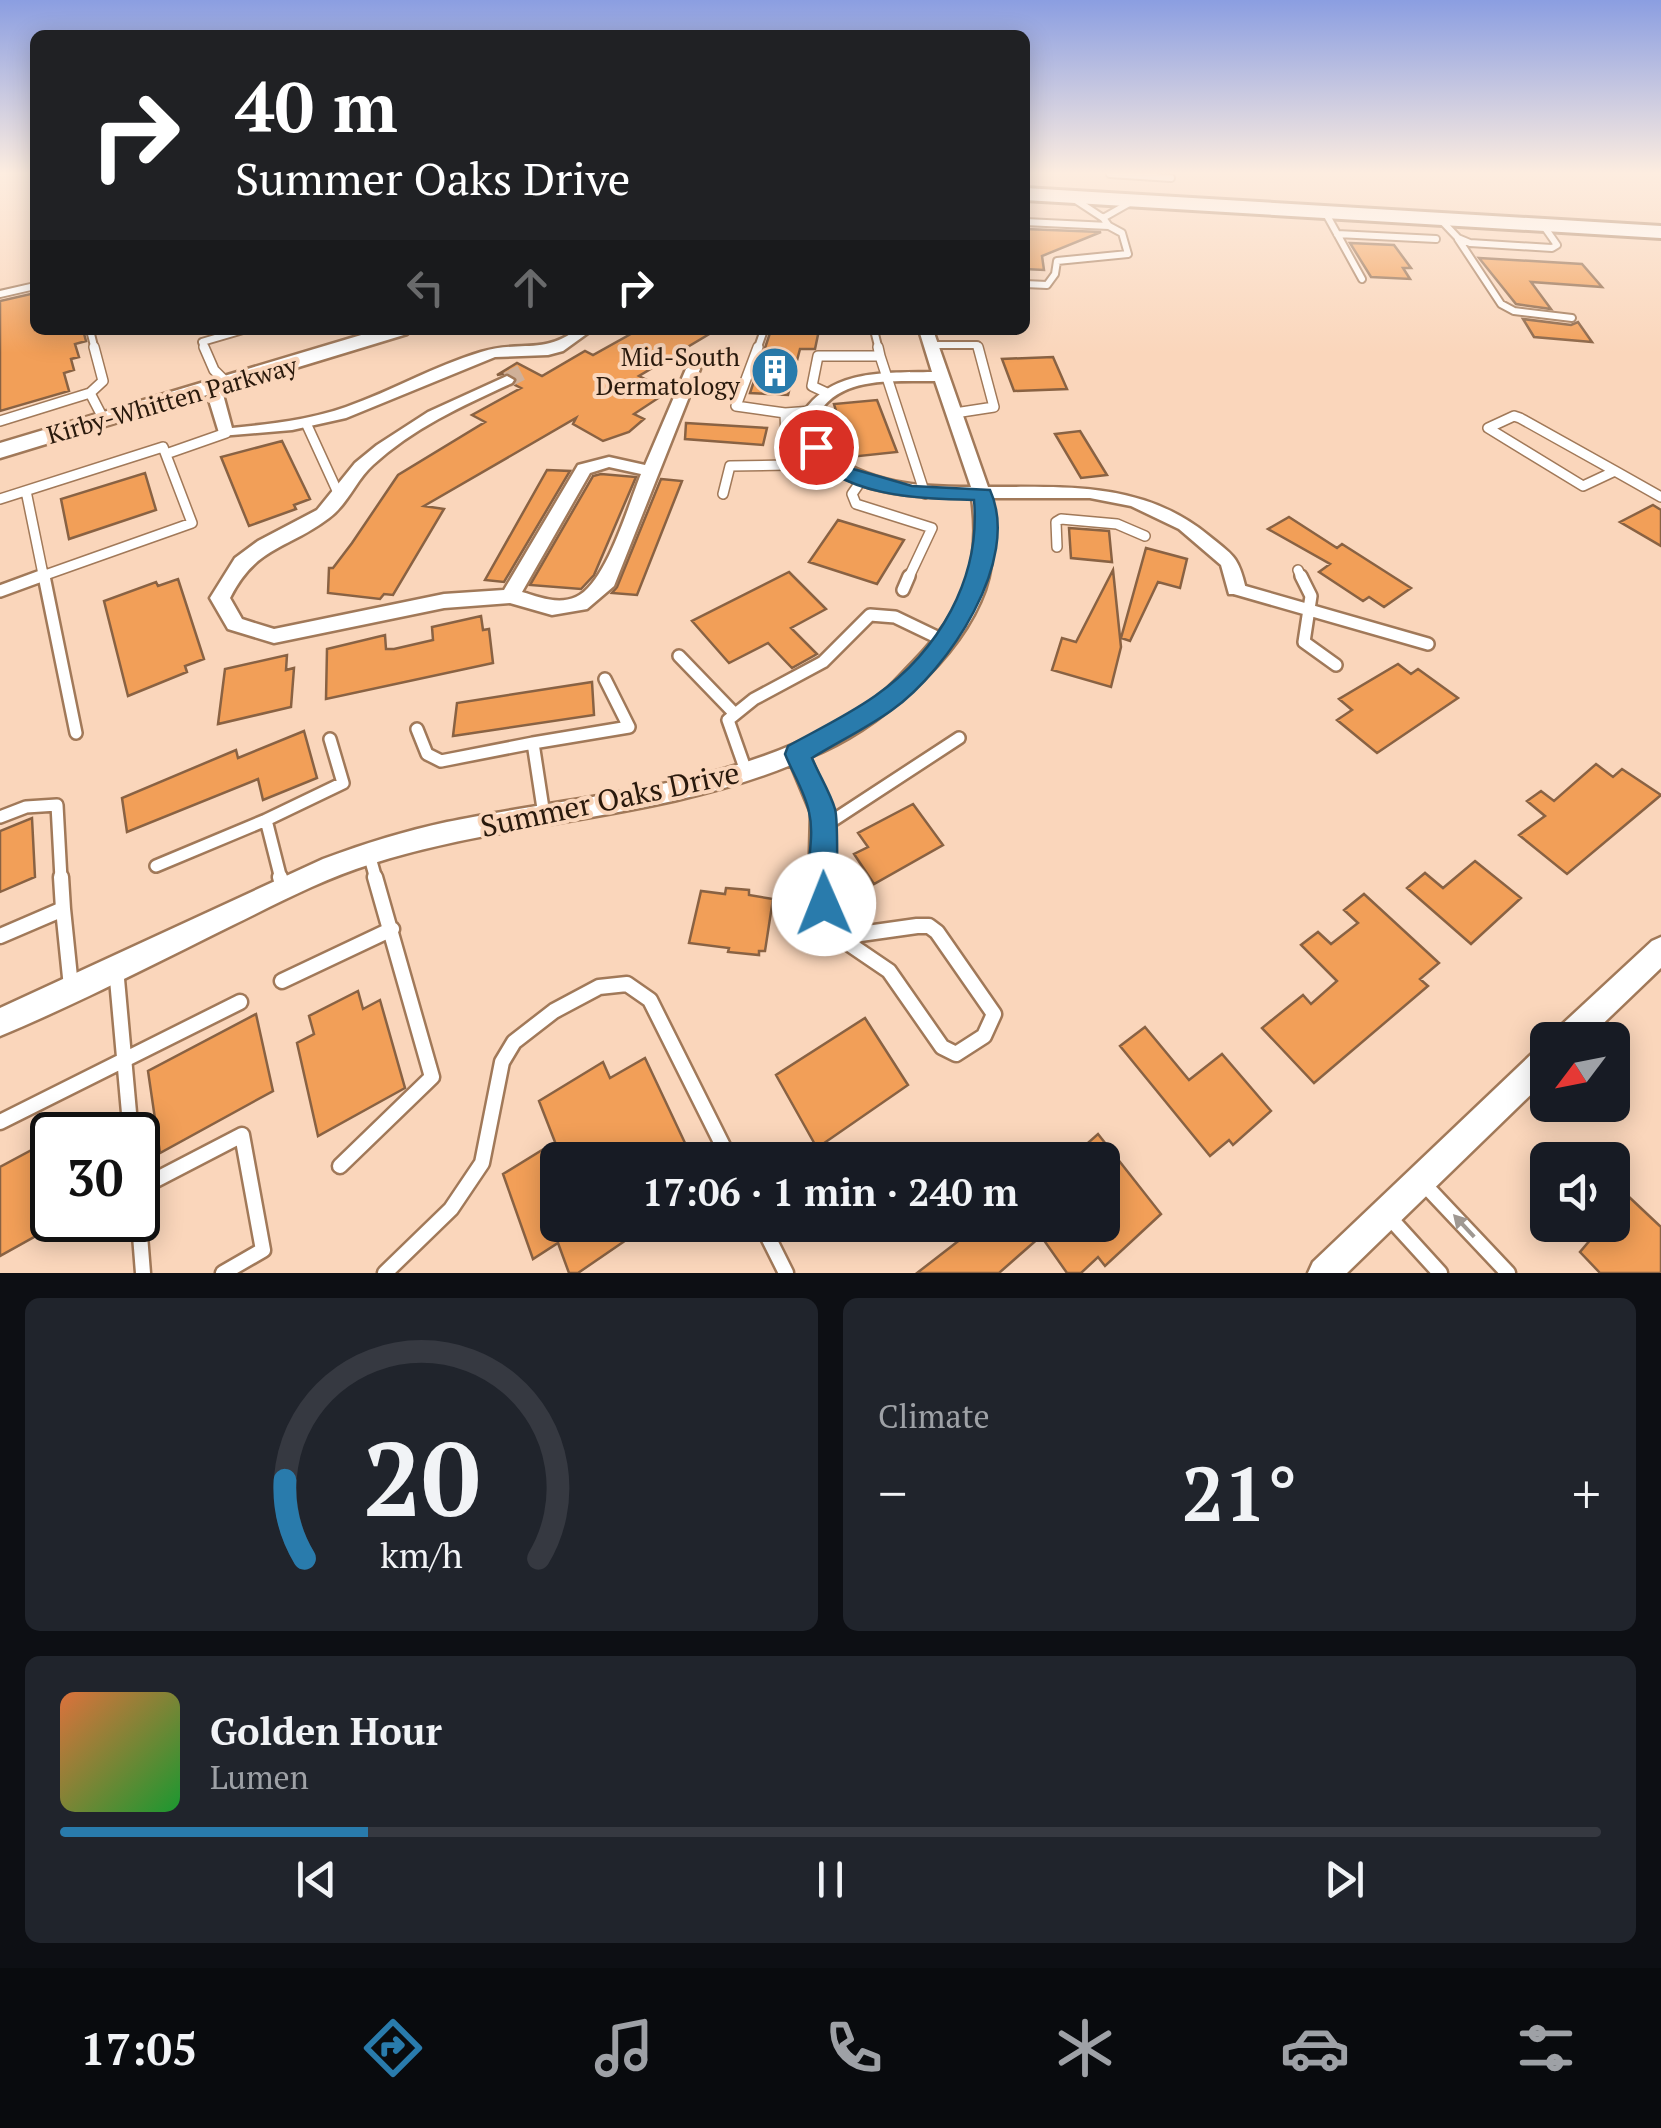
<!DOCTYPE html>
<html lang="en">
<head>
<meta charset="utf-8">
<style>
  :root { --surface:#171b24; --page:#20242c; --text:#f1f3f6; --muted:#9ea1a6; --line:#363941; --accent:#297bac }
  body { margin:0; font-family:"PT Serif",serif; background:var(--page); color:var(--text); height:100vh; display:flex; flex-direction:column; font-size:38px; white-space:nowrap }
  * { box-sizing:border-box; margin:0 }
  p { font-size:32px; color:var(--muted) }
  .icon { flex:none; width:55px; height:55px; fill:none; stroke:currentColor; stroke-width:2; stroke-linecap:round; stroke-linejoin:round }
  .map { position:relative; height:1273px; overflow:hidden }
  .panel { display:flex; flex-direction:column; gap:25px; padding:25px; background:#0d0f14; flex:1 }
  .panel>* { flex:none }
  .guide { position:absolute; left:30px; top:30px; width:1000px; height:305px; border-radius:15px; box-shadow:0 5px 25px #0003; background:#202124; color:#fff; overflow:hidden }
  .needle { width:65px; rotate:238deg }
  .buttons { position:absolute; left:1530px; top:1022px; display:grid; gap:20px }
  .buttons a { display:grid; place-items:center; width:100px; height:100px; border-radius:15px; background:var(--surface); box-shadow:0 5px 25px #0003; font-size:50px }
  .speed { position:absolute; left:30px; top:1112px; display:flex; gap:20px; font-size:50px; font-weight:700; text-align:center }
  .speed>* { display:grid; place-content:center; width:130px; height:130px; border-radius:50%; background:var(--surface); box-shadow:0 5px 25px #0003; line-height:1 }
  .speed .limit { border:5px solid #111; border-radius:15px; background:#fff; color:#111 }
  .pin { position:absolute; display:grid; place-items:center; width:85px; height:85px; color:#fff; margin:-42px; border:5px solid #fff; border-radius:50%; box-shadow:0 2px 10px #0007 }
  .me { position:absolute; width:110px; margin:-55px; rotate:359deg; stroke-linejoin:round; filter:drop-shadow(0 0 8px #0008) }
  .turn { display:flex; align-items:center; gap:35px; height:210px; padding:0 40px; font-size:45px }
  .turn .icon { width:130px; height:130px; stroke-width:2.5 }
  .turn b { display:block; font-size:70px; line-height:85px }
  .lanes { display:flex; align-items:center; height:95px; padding:0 40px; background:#0003; justify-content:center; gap:50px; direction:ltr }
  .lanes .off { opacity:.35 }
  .big { font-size:75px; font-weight:800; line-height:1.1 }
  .panel .widget { flex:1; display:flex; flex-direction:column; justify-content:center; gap:15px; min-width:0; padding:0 35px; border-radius:15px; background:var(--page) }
  .panel .dial { align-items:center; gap:0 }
  .dial svg { height:260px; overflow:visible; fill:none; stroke:var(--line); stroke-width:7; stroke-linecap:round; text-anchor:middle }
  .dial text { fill:var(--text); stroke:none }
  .song { display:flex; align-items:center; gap:30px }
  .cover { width:120px; height:120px; border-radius:15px; background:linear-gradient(135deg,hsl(20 70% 55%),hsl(130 70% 35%)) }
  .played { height:10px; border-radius:5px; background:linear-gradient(90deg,var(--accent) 20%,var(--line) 20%) }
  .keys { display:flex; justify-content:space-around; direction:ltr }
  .heat { display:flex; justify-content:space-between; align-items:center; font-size:55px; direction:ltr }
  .panel .tiles { flex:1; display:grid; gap:25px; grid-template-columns:1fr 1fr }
  .widget:last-child { grid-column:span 2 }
  .trip { position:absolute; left:540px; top:1142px; width:580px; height:100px; border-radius:15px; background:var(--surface); box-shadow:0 5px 25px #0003; font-weight:800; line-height:100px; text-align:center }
  .dock { display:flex; height:160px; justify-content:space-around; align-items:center; background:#090b0e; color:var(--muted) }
  .dock .icon { width:70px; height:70px }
  .dock .active { color:var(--accent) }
  .dock b { font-size:45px; color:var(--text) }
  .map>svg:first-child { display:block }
  .building { fill:#f29f58; stroke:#896243; stroke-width:2.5 }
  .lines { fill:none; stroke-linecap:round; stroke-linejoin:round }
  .street-tunnel { stroke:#d0b098; stroke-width:16; stroke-dasharray:16 9; stroke-linecap:butt }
  .lane-far3-casing { stroke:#a17959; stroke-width:10 }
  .lane-far2-casing { stroke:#a17959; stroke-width:12 }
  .lane-far1-casing { stroke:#a17959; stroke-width:16 }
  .lane-casing { stroke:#a17959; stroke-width:19 }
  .street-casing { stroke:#a17959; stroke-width:5 }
  .secondary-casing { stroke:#a17959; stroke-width:5 }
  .primary-casing { stroke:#a17959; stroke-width:6 }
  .lane-far3 { stroke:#fff; stroke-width:6 }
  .lane-far2 { stroke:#fff; stroke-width:9 }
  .lane-far1 { stroke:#fff; stroke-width:11 }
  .lane { stroke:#fff; stroke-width:14 }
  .street { fill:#fff; fill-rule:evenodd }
  .secondary { fill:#fff; fill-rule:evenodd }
  .primary { fill:#fff; fill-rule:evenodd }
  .oneway { fill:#9f9892 }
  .route { fill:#297bac; stroke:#1b5070; stroke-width:2.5 }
  .labels { text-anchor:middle; stroke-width:8; stroke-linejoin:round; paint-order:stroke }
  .far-poi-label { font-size:25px; fill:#29190c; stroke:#fad6bb; text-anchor:end }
  .far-street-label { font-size:25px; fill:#29190c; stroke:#fad6bb }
  .street-label { font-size:30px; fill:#29190c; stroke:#fad6bb }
</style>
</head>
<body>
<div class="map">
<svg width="1661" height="1273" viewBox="0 0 1661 1273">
  <rect width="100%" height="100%" fill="#fad6bb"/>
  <path class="building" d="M1025,229L1101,232L1042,256L1044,270L1025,269Z
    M1350,243L1394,245L1411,268H1403L1410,279L1371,277Z
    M1479,258L1582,264L1602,287L1531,282L1551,309L1516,304Z
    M35,293V330H83L86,341L75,344L79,357L71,359L74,370L64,373L69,391L0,411V301Z
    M1523,319L1571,325L1578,322L1592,342L1534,337Z
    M638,330H716L639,376L669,391L634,414L644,419L629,432L603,441L573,424L576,418L424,506L444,509L393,595L384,594L380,599L328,593L329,568H333L352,543L398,475L485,422L472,415L521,388L515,385L516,377L509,373L497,375L517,363L542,376L585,351L593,355Z
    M771,330H819L815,349H800L788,395L750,393Z
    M1053,357L1067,389L1014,391L1002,359Z
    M877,400L897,452L850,457L834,404Z
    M686,423L767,428L763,445L685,439Z
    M1080,431L1107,475L1081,478L1055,434Z
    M282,441L310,499L294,505L296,509L249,526L221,457Z
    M547,470L570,471L504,582L485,580Z
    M145,473L156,510L69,539L61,499Z
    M601,474L636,477L594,575L581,589L530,585L593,476Z
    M661,479L682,481L637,595L612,593L617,587Z
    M1653,505L1661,510V546L1620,522Z
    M1289,517L1337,548L1342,544L1411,588L1384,607L1369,597L1363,601L1319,572L1330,564L1268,529Z
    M838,520L904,540L877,584L809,562Z
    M1069,528L1109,531L1112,562L1071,558Z
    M1146,548L1187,559L1180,588L1158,582L1130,641L1121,638Z
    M1113,570L1121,647L1111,687L1052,670L1062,638L1076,642Z
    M789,572L826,609L791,628L817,654L792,668L768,643L729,663L692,621Z
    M178,579L204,659L185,666L187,672L128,696L104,601L156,582L158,586Z
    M481,616L483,630L489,629L493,663L326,699L327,649L385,635L386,649H394L433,640L432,627Z
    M287,655L286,670L294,668L291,707L218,724L225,669Z
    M1398,664L1411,674L1418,669L1458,698L1377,753L1337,720L1352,710L1339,699Z
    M592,682L594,715L453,736L457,703Z
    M304,731L317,778L263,800L258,779L127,832L122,798L236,750L238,758Z
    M1596,764L1613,777L1622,769L1661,795L1567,874L1519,835L1545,816L1527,801L1541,791L1554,801Z
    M913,804L943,845L874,884L854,854L868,847L858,833Z
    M32,818L35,877L0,892V831Z
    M1475,861L1521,898L1471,944L1407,888L1425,873L1443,888Z
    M726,888L749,890V895L773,899L765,951H759V955L728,952L729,948L689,943L701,891L725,894Z
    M1364,894L1439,963L1420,979L1428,986L1314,1083L1262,1028L1303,995L1311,1004L1337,981L1301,945L1318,932L1331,944L1358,923L1344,910Z
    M358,991L363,1009L380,1000L405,1088L318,1136L297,1043L314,1034L309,1016Z
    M256,1014L273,1091L160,1153L148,1071Z
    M865,1018L908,1085L817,1148L776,1075Z
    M1145,1027L1189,1080L1222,1054L1271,1111L1233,1145L1229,1140L1210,1156L1120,1046Z
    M645,1058L693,1160H558V1225H648L578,1273H569L558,1243L533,1259L503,1174L555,1142L539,1101L603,1062L610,1078Z
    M1098,1134L1161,1214L1105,1266L1098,1257L1081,1273H1067L1041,1236L999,1273H917L979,1225H1102V1160H1087L1080,1150Z
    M52,1139V1227L0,1256V1167Z
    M1628,1196L1661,1227V1273H1600L1580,1252L1603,1225H1612V1214Z"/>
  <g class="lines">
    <path class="street-tunnel" d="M507,380L528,369"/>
    <g class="lane-far3-casing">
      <path id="lane-far3" d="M1110,174L1171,178
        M1071,197L1103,218
        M1325,212L1362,279
        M1440,219L1458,238L1470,243L1552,248L1557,245L1543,225
        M1025,222L1109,226L1122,233L1128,254L1057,261L1055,274L1047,285L1025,284
        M1109,226L1103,218L1133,201
        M1337,234L1436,239
        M1458,239L1501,304L1514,311L1572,318
        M0,294L35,286
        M90,330L95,350
        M874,330L879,350
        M929,345H977L978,350
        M205,350L202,342L243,330
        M757,350L764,330"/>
    </g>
    <g class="lane-far2-casing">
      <path id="lane-far2" d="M94,347L103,381L90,393L104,420
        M204,347L214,370L227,383
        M758,347L736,406L785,413
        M878,347L880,356
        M827,393L812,386L818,356H880L925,494
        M955,413L994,407L978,347
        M1514,416L1520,418L1615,471L1583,486L1488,428Z
        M0,421L90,393
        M306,423L339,495
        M166,454L226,433
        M1615,471L1661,497
        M863,478L852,494L856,504L932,528L908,579
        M26,491L44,579
        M723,494L730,466L787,465L785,413L812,411
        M0,499L163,447L192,523L34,579
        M1057,547L1056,522L1061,519L1117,524L1145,536
        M1298,570L1302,579"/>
    </g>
    <g class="lane-far1-casing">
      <path id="lane-far1" d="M44,576L76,733
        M1301,576L1311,596L1304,642L1336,665
        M1236,589L1428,644
        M903,590L909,576
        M0,591L41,576
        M679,656L734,713
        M417,729L427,754L441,761L533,743L544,815
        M533,743L629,727L605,679
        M746,771L728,720L754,699L823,662L870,615L895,617L945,641
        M0,817L26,807L57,805L61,879
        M826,825L959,738
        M369,854L376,879
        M156,866L266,820
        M281,879L266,820L343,783L330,739"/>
    </g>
    <g class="lane-casing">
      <path id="lane" d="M61,877L63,909
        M280,877L283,888
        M917,926H929L937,932L994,1014L984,1036L956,1054L942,1047L889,971L839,937Z
        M0,936L63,909L71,987
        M116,968L131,1135
        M282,981L392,929
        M0,1122L240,1002
        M340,1166L432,1077L375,877
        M1423,1183L1508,1273
        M138,1189L242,1135L263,1250L223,1273
        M138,1210L143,1273
        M1389,1217L1440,1273
        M762,1225L786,1273
        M385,1273L451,1209L482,1163L502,1062L514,1042L554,1011L599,987L627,984L650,1000L730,1160"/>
    </g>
    <g class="street-casing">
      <path id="street" d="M576,330H592L563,351L548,355L495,357L346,418L292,430L220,436L205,387L213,382L221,387L232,428C271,424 309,420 346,407C392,391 434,366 481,352C519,340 543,355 576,330Z
        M919,330H933L988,487C1066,487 1144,482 1208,535C1234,556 1238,556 1246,589L1243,594H1229L1221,565L1179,529L1131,506L1090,498H989C995,528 995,560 985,590C960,660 877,730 810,757L835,813L833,888L852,937L848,946L839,949L830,946L809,888L811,813L791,765C656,820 508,820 371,864C323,879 278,903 233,925C156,963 79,1003 0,1036V1008L323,859C363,844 405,831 447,822C592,792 751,788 875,699C889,689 901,674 913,662C962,612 982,568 972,498C918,498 850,496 811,453L804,411C834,369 885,373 932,372ZM935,381L971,487C919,487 869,484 827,451L820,411C845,375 897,382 935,381Z
        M693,365L700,369L614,586L587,609L552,615L510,603L444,608L274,643L228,629L210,598L235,558L258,541L317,510L355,463L377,445L428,412L507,376L514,380L512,383C464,405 413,428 373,465C356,480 348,504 329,518C287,550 257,545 230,598L242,619L274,629L444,594L504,590L578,465L609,457L645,465L686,369ZM609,467L641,474C628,506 606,584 576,597C558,605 539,597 522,592L590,473Z
        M1661,937V968L1586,1040H1552L1556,1030L1652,941Z
        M1548,1044V1078L1347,1273H1308L1313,1262L1538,1048Z"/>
    </g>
    <g class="secondary-casing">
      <path id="secondary" d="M378,330H410L407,334L0,458V443Z"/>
    </g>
    <g class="primary-casing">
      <path id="primary" d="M1025,188L1661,226V238L1025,200Z"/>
    </g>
    <use href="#lane-far3" class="lane-far3"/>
    <use href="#lane-far2" class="lane-far2"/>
    <use href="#lane-far1" class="lane-far1"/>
    <use href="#lane" class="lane"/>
    <use href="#street" class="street"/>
    <use href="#secondary" class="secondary"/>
    <use href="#primary" class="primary"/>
  </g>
  <defs><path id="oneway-solid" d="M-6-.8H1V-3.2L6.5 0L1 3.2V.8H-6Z" transform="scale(2.5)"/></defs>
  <use class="oneway" href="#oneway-solid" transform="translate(1464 1226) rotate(-133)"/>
  <linearGradient id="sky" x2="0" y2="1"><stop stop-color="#8b9ee1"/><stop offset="0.49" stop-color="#fdede0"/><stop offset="1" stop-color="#fdede0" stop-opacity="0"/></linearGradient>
  <rect width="1661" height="353" fill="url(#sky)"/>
  <path class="route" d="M816,441L850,468L912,486L990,490C1022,560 948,670 892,710C867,728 838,742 812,758C819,775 830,792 835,809C838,819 838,906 834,913L824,917L814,913C799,880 817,845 809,812C805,792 792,772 785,754L788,746C817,730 848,715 875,696C939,651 981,578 974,500C922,499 836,497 807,447Z"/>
  <defs>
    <g id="building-disc" transform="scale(2.5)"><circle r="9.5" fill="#297bac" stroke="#fad6bb"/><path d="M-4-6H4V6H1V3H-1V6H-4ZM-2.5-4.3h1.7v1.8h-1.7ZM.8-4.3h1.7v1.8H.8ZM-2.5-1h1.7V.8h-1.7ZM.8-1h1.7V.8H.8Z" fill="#fff"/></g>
  </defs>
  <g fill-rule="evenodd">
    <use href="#building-disc" x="775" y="371"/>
  </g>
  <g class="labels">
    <g class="far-poi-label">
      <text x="740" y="366">Mid-South<tspan x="740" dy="29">Dermatology</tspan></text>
    </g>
    <g class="far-street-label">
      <text transform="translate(172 400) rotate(-16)" y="9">Kirby-Whitten Parkway</text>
    </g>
    <g class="street-label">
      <text transform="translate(610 800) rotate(-12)" y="10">Summer Oaks Drive</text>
    </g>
  </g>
</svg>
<div class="buttons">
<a><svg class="needle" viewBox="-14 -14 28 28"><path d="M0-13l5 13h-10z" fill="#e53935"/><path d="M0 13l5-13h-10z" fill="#9ea1a6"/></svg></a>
<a><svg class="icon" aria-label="sound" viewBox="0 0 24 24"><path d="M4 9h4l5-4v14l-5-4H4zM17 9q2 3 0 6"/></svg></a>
</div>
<div class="speed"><div class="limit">30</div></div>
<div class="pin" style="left:816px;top:447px;background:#d93025"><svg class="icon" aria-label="arrive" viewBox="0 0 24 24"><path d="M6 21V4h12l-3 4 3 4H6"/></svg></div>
<svg class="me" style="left:824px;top:904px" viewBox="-20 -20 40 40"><circle r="19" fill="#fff"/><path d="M0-13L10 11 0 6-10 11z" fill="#297bac"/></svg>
<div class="trip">17:06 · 1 min · 240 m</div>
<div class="guide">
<div class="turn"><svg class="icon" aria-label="right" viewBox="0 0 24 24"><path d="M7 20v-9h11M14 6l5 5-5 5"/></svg><div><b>40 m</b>Summer Oaks Drive</div></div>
<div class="lanes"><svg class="icon off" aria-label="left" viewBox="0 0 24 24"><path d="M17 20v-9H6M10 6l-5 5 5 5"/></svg><svg class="icon off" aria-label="ahead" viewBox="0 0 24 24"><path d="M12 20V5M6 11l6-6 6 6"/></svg><svg class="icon" aria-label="right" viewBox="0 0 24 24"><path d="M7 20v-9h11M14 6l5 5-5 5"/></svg></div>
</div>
</div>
<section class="panel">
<div class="tiles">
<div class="widget dial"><svg viewBox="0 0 100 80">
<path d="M14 69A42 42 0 1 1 86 69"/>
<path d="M14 69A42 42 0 0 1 8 45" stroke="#297bac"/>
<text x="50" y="56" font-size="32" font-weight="700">20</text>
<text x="50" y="72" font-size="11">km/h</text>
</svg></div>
<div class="widget"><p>Climate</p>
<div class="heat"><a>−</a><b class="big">21°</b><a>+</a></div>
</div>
<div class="widget">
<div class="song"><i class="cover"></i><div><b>Golden Hour</b><p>Lumen</p></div></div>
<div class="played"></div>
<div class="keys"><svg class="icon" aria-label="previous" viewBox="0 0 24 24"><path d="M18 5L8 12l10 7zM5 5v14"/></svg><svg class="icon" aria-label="pause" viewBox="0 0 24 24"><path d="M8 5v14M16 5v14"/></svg><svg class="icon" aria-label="next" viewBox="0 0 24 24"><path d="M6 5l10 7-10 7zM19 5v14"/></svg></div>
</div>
</div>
</section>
<nav class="dock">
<b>17:05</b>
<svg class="icon active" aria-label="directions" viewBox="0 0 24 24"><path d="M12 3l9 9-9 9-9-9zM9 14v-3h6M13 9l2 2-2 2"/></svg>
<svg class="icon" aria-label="music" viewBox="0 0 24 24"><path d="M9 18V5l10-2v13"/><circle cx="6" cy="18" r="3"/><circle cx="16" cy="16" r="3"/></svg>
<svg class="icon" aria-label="phone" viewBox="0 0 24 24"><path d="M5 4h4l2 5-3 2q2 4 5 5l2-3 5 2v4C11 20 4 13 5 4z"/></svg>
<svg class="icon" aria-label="climate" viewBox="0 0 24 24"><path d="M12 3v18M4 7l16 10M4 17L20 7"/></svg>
<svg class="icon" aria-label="car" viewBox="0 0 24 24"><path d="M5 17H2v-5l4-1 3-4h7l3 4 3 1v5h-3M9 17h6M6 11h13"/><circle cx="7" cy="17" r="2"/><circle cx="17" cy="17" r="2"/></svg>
<svg class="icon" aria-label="filters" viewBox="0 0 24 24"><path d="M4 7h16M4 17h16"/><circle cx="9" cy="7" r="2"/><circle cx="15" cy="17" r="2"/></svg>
</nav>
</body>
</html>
